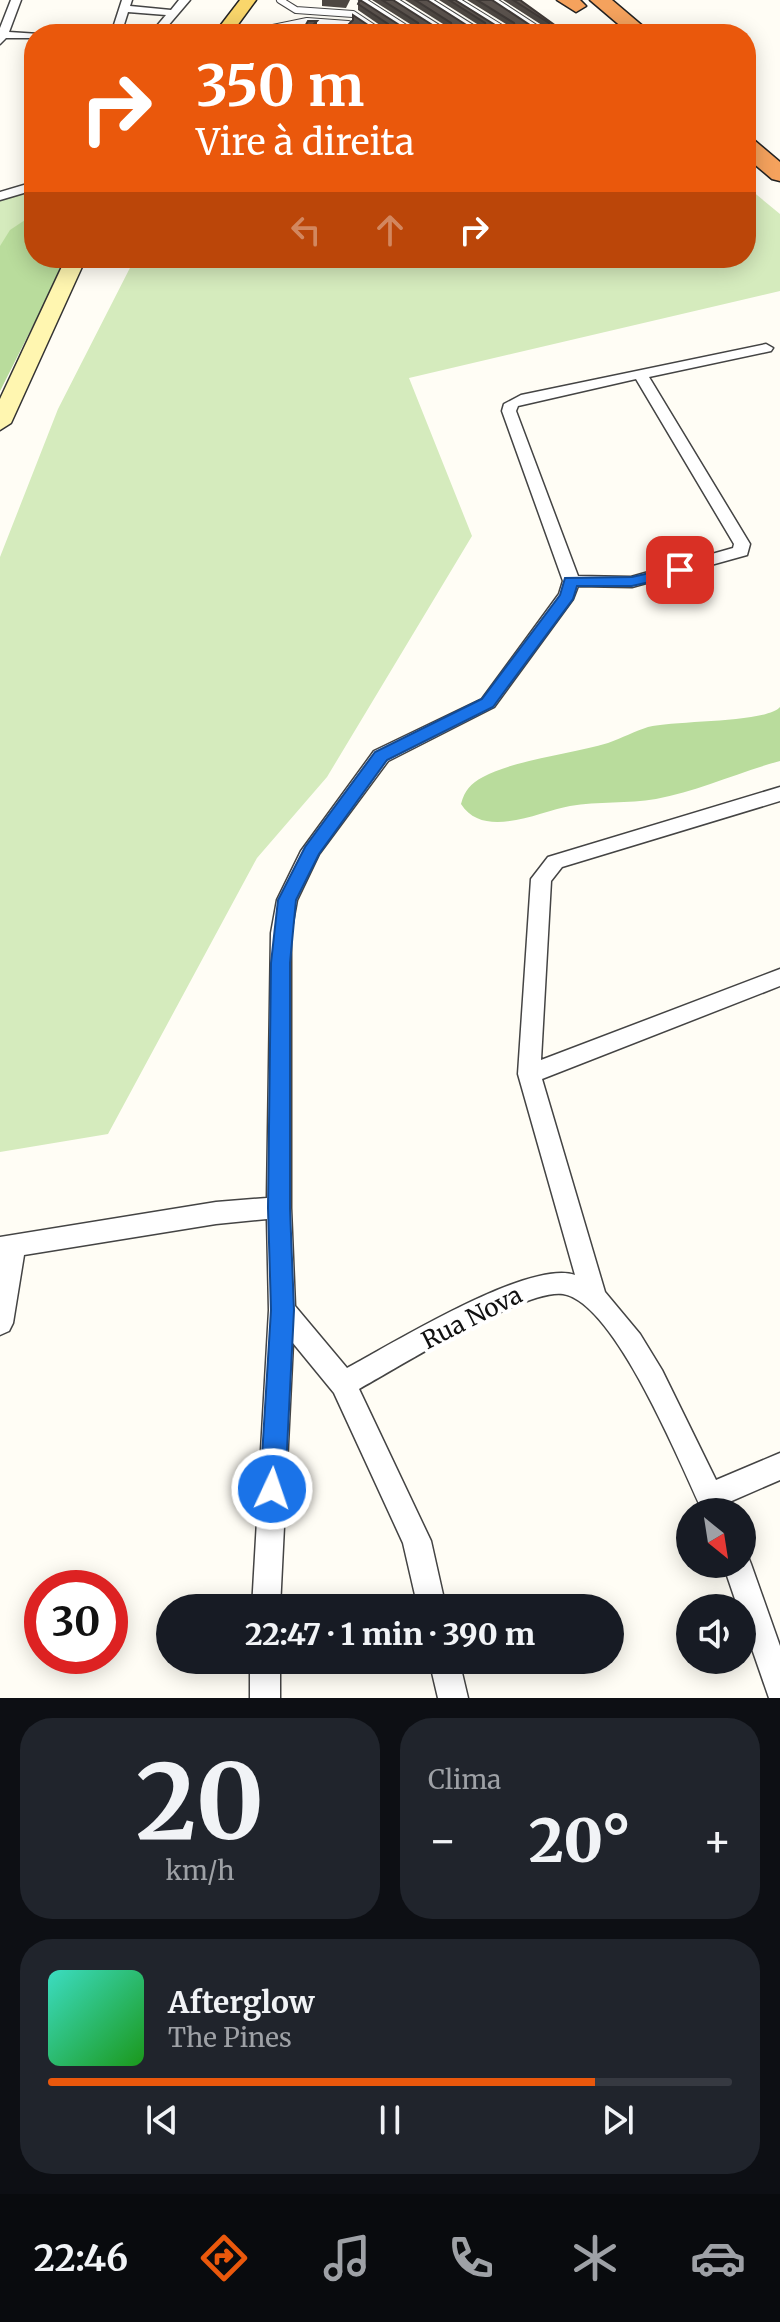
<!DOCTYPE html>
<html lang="pt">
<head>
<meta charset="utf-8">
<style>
  :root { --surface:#171b24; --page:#20242c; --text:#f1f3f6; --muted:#9ea1a6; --line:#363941; --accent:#ea580c }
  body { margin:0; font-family:Merriweather,serif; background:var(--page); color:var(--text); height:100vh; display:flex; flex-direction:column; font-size:30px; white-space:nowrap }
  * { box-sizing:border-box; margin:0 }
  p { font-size:26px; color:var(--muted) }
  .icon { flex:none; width:44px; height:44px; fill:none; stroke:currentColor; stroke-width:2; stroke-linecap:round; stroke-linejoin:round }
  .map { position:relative; height:1698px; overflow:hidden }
  .sheet { display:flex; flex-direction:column; gap:20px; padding:20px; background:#0d0f14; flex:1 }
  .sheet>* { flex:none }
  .banner { position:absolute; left:24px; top:24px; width:732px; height:244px; border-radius:32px; box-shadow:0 4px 20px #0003; background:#ea580c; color:#fff; overflow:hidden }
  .needle { width:52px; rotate:150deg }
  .buttons { position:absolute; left:676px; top:1498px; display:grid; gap:16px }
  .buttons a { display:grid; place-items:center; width:80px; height:80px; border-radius:50%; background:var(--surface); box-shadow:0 4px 20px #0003; font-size:40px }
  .speed { position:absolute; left:24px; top:1570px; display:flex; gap:16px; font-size:40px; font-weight:700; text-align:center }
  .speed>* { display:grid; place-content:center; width:104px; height:104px; border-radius:50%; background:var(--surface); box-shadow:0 4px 20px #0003; line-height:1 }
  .speed .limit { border:12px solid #d22; background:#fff; color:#111 }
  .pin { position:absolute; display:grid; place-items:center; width:68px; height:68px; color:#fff; margin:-34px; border-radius:16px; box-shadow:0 4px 12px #0006 }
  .me { position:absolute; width:88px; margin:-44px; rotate:3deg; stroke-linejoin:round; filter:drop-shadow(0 0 6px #0008) }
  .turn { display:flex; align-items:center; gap:28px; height:168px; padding:0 40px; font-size:36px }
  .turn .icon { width:104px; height:104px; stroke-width:2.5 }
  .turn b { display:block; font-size:56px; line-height:68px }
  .lanes { display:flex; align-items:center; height:76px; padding:0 40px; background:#0003; justify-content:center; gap:40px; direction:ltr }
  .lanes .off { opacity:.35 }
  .big { font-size:60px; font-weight:800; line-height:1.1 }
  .sheet .card { flex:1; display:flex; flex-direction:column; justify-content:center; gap:12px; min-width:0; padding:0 28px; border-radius:32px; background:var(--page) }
  .sheet .dial { align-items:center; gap:0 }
  .dial b { font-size:104px; line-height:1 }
  .song { display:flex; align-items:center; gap:24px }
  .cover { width:96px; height:96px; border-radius:12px; background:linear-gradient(135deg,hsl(170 70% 55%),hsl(120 70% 35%)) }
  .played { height:8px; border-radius:4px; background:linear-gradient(90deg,var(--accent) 80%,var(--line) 80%) }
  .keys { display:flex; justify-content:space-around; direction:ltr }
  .heat { display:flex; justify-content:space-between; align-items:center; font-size:44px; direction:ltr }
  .sheet .tiles { flex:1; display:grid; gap:20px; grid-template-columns:1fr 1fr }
  .card:last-child { grid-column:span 2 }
  .trip { position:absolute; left:156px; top:1594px; width:468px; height:80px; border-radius:40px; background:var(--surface); box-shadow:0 4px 20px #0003; font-weight:800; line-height:80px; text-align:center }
  .dock { display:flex; height:128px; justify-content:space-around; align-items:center; background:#090b0e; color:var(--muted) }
  .dock .icon { width:56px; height:56px }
  .dock .on { color:var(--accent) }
  .dock b { font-size:36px; color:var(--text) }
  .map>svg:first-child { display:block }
  .green { fill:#d5ebbd }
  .forest { fill:#b9dc9c }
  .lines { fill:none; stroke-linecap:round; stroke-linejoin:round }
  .lane-casing { stroke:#444; stroke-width:8 }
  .street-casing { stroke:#444; stroke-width:3 }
  .secondary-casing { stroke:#333; stroke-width:3 }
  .primary-casing { stroke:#222; stroke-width:3 }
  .highway-casing { stroke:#222; stroke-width:3 }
  .lane { stroke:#fff; stroke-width:6 }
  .street { fill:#fff; fill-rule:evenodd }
  .secondary { fill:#fff6b0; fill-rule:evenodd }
  .primary { fill:#f9d66b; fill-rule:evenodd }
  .highway { fill:#f5a25d; fill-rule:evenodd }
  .wall { fill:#4d4742 }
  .shaded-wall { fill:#3f3936 }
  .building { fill:#5a524d; stroke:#3f3936; stroke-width:2 }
  .route { fill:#1a73e8; stroke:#114b97; stroke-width:2 }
  .labels { text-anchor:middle; stroke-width:8; stroke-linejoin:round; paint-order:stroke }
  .near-street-label { font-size:24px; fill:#111; stroke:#fff }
</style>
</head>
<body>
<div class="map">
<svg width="780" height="1698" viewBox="0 0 780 1698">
  <rect width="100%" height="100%" fill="#fffdf5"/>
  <path class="green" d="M746,186L780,214V291L409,378L472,536L327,777L257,858L108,1134L0,1152V557L58,409L135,258H746Z
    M34,192V258H66L0,391V199Z"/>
  <path class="forest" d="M34,214V258H67L0,391V246L10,230Z
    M780,707V761C739,772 698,791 656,799C628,804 598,801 570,806C538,812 484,840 461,804C465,790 470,784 483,777C514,760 572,754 608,743C622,738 635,731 648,727C676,720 766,723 780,707Z"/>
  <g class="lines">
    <g class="lane-casing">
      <path id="lane" d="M280,0L296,10L353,14L383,34
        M362,0L415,34
        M394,0L448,34
        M428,0L482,34
        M456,0L511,34
        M493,0L545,34
        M244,34L307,21L348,24"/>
    </g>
    <g class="street-casing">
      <path id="street" d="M11,0H21L9,32L39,34H34V38H6L0,44V28Z
        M122,0H132L130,6L171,10L179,0H190L161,34H150L166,15L128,12L121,34H111Z
        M34,182V190L0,200V192Z
        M766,344L773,348L771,351L649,377L750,544L747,555L632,587L578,586L573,599L494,707L388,761L319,854L297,900L291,933V1208L295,1306L347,1368C392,1344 529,1259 575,1275L518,1074L531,879L548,857L780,787V801L562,867L551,881L541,1060L780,969V986L542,1079L605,1292L640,1334L662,1370L716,1480L780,1453V1480L727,1503L731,1512H703C681,1466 615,1302 563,1294C526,1288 397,1368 359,1389L431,1541L446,1608H418L403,1543L334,1393L293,1343L280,1608H252L269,1310L267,1219L216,1224L24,1255L13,1323L9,1331L0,1335V1237L216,1202L267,1198L271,933L277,900L301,851L374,751L482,699L559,594L563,581L502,411L504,404L521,395ZM636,379L734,544L733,548L631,577L578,576L516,411L518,406Z
        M742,1552L747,1554L751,1564L780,1646V1698H769L742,1620V1608H738L723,1564H742Z
        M250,1660H280V1698H250Z
        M429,1660H459L468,1698H438Z"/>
    </g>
    <g class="secondary-casing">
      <path id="secondary" d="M66,258H86L11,423L0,430V399Z"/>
    </g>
    <g class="primary-casing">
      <path id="primary" d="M240,0H256L231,34H214Z"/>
    </g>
    <g class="highway-casing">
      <path id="highway" d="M557,0H580L586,6L576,12Z
        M590,0H612L652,34H630Z
        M746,138L754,140L780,162V181L772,179L746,157Z"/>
    </g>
    <use href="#lane" class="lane"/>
    <use href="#street" class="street"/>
    <use href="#secondary" class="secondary"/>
    <use href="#primary" class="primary"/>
    <use href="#highway" class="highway"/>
  </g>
  <path class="wall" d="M322,0H350L346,8L322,6Z
    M372,0H393L445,33L452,32L451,29L405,0H427L479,33L486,32L485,29L439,0H455L508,33L515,32L514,29L467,0H492L542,33L549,32L548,29L503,0H520L567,34H303V30L317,21V28L314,31L316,34L386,33L387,30L358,10V4L412,33L419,31L418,29Z"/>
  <path class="shaded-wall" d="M317,21V28L311,33V27Z"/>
  <path class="building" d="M360,0L412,33L420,30L418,23L382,0H393L445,33L453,31L451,23L415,0H427L479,33L487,31L485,23L449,0H455L508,33L516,31L514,23L477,0H492L542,33L550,32L549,23L513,0H520L567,34H309L303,30L308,21H317L311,27L316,34L345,28L353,20V15L380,33H386L388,24L358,4Z"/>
  <path class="route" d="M680,566L688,570L685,574L632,586H577L573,599L493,707L387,760L319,854L296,900L290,963V1208L294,1310L285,1489L281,1498L272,1501L264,1498L260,1489L271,1310L268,1208L271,963L278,900L305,847L375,752L482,699L560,595L565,578L632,577Z"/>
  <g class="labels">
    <g class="near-street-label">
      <text transform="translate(472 1318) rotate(-27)" y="8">Rua Nova</text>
    </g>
  </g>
</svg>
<div class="buttons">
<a><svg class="needle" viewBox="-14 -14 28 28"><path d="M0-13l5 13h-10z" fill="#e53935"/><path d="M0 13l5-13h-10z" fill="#9ea1a6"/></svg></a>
<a><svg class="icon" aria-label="sound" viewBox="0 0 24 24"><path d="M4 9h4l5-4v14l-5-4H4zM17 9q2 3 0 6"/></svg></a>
</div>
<div class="speed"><div class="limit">30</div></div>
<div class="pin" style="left:680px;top:570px;background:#d93025"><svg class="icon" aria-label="arrive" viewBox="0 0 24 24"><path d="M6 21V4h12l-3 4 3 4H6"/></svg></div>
<svg class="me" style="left:272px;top:1489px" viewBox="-20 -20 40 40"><circle r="17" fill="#1a73e8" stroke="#fff" stroke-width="3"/><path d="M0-11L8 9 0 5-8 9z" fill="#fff"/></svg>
<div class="trip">22:47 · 1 min · 390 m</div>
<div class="banner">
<div class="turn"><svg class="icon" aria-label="right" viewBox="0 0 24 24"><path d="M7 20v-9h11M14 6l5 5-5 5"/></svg><div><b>350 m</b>Vire à direita</div></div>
<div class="lanes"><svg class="icon off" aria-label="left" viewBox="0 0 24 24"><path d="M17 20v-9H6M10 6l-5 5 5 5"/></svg><svg class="icon off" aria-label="ahead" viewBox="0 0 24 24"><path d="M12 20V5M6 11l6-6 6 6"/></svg><svg class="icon" aria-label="right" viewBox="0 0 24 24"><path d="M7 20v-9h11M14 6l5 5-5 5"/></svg></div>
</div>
</div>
<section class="sheet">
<div class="tiles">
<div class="card dial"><b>20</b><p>km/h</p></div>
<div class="card"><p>Clima</p>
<div class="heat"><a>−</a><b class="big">20°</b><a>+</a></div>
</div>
<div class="card">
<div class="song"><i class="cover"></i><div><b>Afterglow</b><p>The Pines</p></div></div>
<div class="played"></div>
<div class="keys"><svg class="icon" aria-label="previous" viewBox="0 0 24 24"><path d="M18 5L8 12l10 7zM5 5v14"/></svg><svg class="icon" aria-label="pause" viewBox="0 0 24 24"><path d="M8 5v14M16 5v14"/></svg><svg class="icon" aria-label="next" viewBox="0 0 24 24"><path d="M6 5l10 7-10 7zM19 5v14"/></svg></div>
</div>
</div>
</section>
<nav class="dock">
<b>22:46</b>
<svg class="icon on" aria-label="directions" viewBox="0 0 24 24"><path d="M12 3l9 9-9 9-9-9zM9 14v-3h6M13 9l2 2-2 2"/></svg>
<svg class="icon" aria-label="music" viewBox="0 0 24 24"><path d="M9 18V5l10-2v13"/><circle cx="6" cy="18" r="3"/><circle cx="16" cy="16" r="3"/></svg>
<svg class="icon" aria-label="phone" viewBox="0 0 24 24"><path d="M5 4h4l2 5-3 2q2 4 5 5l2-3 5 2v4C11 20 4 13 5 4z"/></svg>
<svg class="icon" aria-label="climate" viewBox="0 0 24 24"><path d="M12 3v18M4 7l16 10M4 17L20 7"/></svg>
<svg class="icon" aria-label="car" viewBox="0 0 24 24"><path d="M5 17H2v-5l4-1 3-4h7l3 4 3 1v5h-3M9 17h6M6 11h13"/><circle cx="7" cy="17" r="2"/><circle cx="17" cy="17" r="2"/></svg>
</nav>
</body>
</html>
